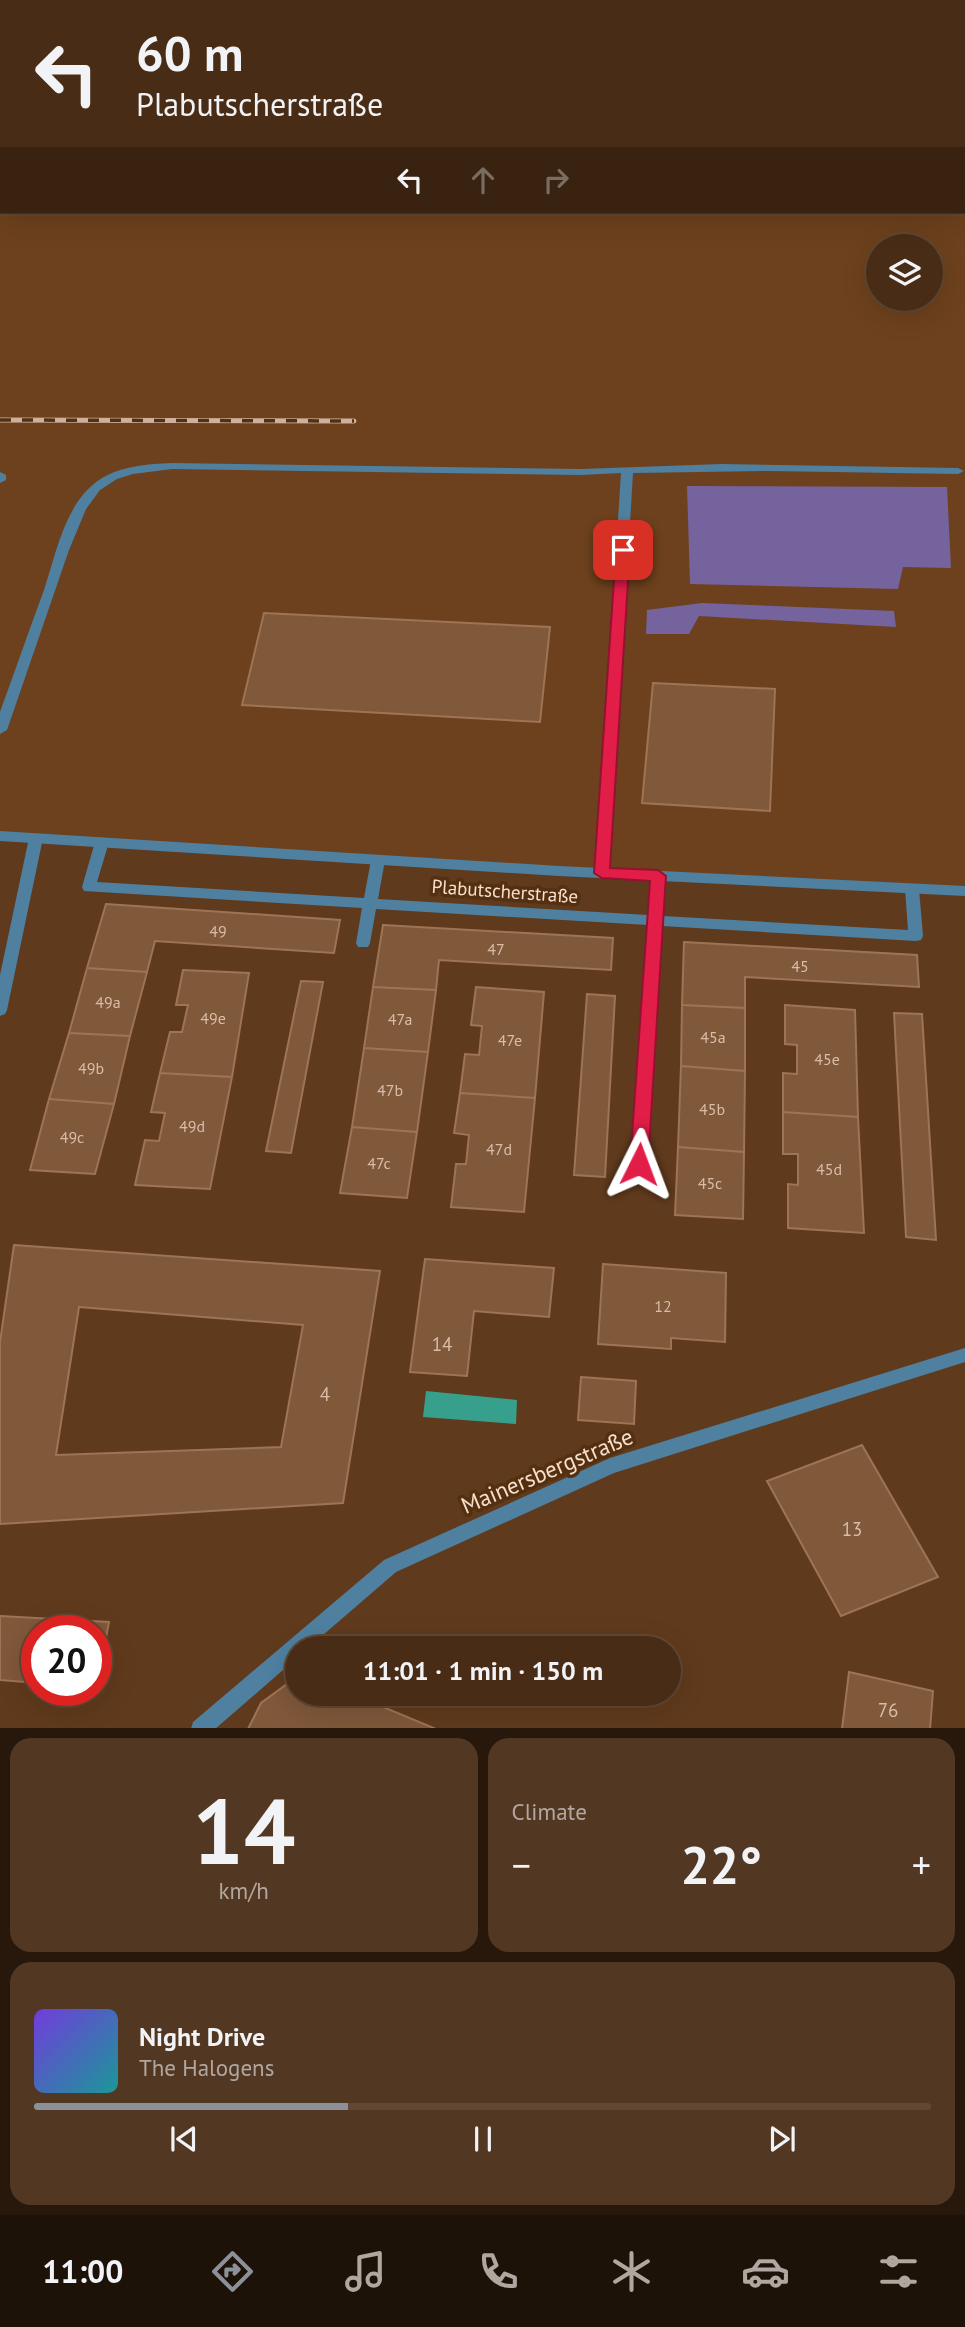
<!DOCTYPE html>
<html lang="en">
<head>
<meta charset="utf-8">
<style>
  :root { --surface:#482c15; --page:#523822; --text:#f1f3f6; --muted:#b1a7a0; --line:#604834; --accent:#8c9099 }
  body { margin:0; font-family:"PT Sans",sans-serif; background:var(--page); color:var(--text); height:100vh; display:flex; flex-direction:column; font-size:26px; white-space:nowrap }
  * { box-sizing:border-box; margin:0 }
  p { font-size:23px; color:var(--muted) }
  .icon { flex:none; width:38px; height:38px; fill:none; stroke:currentColor; stroke-width:2; stroke-linecap:round; stroke-linejoin:round }
  .map { position:relative; height:1728px; overflow:hidden }
  .panel { display:flex; flex-direction:column; gap:10px; padding:10px; background:#28180c; flex:1 }
  .panel>* { flex:none }
  .banner { position:absolute; left:0px; top:0px; width:966px; height:214px; box-shadow:0 7px 28px #0002,0 0 0 2px var(--line); background:#482c15; color:var(--text); overflow:hidden }
  .controls { position:absolute; left:866px; top:234px; display:grid; gap:14px }
  .controls a { display:grid; place-items:center; width:77px; height:77px; border-radius:50%; background:var(--surface); box-shadow:0 7px 28px #0002,0 0 0 2px var(--line); font-size:35px }
  .speed { position:absolute; left:21px; top:1615px; display:flex; gap:14px; font-size:35px; font-weight:700; text-align:center }
  .speed>* { display:grid; place-content:center; width:91px; height:91px; border-radius:50%; background:var(--surface); box-shadow:0 7px 28px #0002,0 0 0 2px var(--line); line-height:1 }
  .speed .limit { border:10px solid #d22; background:#fff; color:#111 }
  .pin { position:absolute; display:grid; place-items:center; width:60px; height:60px; color:#fff; margin:-30px; border-radius:14px; box-shadow:0 4px 10px #0006 }
  .me { position:absolute; width:77px; margin:-38px; rotate:3deg; stroke-linejoin:round; filter:drop-shadow(0 0 5px #0008) }
  .turn { display:flex; align-items:center; gap:24px; height:147px; padding:0 21px; font-size:32px }
  .turn .icon { width:91px; height:91px; stroke-width:2.5 }
  .turn b { display:block; font-size:49px; line-height:60px }
  .lanes { display:flex; align-items:center; height:66px; padding:0 21px; background:#0003; justify-content:center; gap:35px; direction:ltr }
  .lanes .off { opacity:.35 }
  .big { font-size:52px; font-weight:600; line-height:1.1 }
  .panel .tile { flex:1; display:flex; flex-direction:column; justify-content:center; gap:10px; min-width:0; padding:0 24px; border-radius:21px; background:var(--page) }
  .panel .dial { align-items:center; gap:0 }
  .dial b { font-size:91px; line-height:1 }
  .song { display:flex; align-items:center; gap:21px }
  .cover { width:84px; height:84px; border-radius:10px; background:linear-gradient(135deg,hsl(260 70% 55%),hsl(180 70% 35%)) }
  .played { height:7px; border-radius:4px; background:linear-gradient(90deg,var(--accent) 35%,var(--line) 35%) }
  .keys { display:flex; justify-content:space-around; direction:ltr }
  .heat { display:flex; justify-content:space-between; align-items:center; font-size:38px; direction:ltr }
  .panel .tiles { flex:1; display:grid; gap:10px; grid-template-columns:1fr 1fr }
  .tile:last-child { grid-column:span 2 }
  .trip { position:absolute; left:285px; top:1636px; width:396px; height:70px; border-radius:35px; background:var(--surface); box-shadow:0 7px 28px #0002,0 0 0 2px var(--line); font-weight:600; line-height:70px; text-align:center }
  .tab-bar { display:flex; height:112px; justify-content:space-around; align-items:center; background:#1d1208; color:var(--muted) }
  .tab-bar .icon { width:49px; height:49px }
  .tab-bar .on { color:var(--accent) }
  .tab-bar b { font-size:32px; color:var(--text) }
  .map>svg:first-child { display:block }
  .built { fill:#6d411d; fill-rule:evenodd }
  .green { fill:#75639d }
  .water { fill:#37a08c }
  .building { fill:#80583a; stroke:#9e7455; stroke-width:2; fill-rule:evenodd }
  .lines { fill:none; stroke-linecap:round; stroke-linejoin:round }
  .service { fill:#4f80a0; fill-rule:evenodd }
  .minor { fill:#4f80a0; fill-rule:evenodd }
  .tertiary { fill:#4f80a0; fill-rule:evenodd }
  .rail-casing { stroke:#cdb19c; stroke-width:5 }
  .rail { stroke:#543010; stroke-width:3.5; stroke-dasharray:11; stroke-linecap:butt }
  .route { fill:#e11d48; stroke:#92132f; stroke-width:2 }
  .labels { text-anchor:middle; stroke-width:7; stroke-linejoin:round; paint-order:stroke }
  .number-label { font-size:16px; fill:#d9bda9 }
  .street-label { font-size:19px; fill:#f7dfce; stroke:#543010 }
  .near-number-label { font-size:19px; fill:#d9bda9 }
  .near-street-label { font-size:23px; fill:#f7dfce; stroke:#543010 }
</style>
</head>
<body>
<div class="map">
<svg width="965" height="1729" viewBox="0 0 965 1729">
  <rect width="100%" height="100%" fill="#603a1c"/>
  <path class="built" d="M0,0H91L2,2V212H964V2L210,0H965V891L0,836ZM878,247H931V299H878Z"/>
  <path class="green" d="M687,486L947,487L951,568L903,567L898,589L690,584Z
    M702,603L894,611L896,627L699,616L689,634H646L647,610Z"/>
  <path class="water" d="M426,1391L517,1400L516,1424L423,1417Z"/>
  <path class="building" d="M0,0H65L2,2V13Z
    M264,613L550,627L540,722L242,705Z
    M653,683L775,689L770,811L642,803Z
    M106,904L340,920L334,953L155,941L147,972L87,968Z
    M383,925L613,938L611,970L439,960L436,990L373,987Z
    M684,942L917,955L919,987L745,977V1008L682,1005Z
    M87,968L147,972L130,1036L69,1033Z
    M183,970L249,973L232,1077L160,1073L170,1032H182L188,1005H176Z
    M301,981L323,982L291,1153L266,1151Z
    M373,987L436,990L428,1052L364,1048Z
    M476,987L544,992L535,1098L460,1093L465,1054L479,1055L482,1026L471,1025Z
    M587,994L615,996L605,1177L574,1175Z
    M682,1005L745,1008V1071L681,1066Z
    M785,1005L855,1010L858,1117L783,1112V1073L797,1074V1045L785,1044Z
    M894,1013L922,1014L936,1240L906,1237Z
    M69,1033L130,1036L114,1104L49,1099Z
    M364,1048L428,1052L417,1132L352,1127Z
    M681,1066L745,1071L744,1152L678,1147Z
    M160,1073L232,1077L210,1189L135,1185L145,1140L159,1141L165,1113L151,1112Z
    M460,1093L535,1098L524,1212L451,1207L456,1164H466L469,1135L454,1133Z
    M49,1099L114,1104L95,1174L30,1170Z
    M783,1112L858,1117L864,1233L788,1228V1184L798,1185V1154H783Z
    M352,1127L417,1132L407,1198L340,1193Z
    M678,1147L744,1152L743,1219L675,1215Z
    M14,1245L380,1271L343,1503L0,1524V1342ZM79,1307L303,1325L281,1447L56,1455Z
    M425,1259L554,1268L549,1317L474,1311L467,1376L410,1372Z
    M603,1264L726,1273L725,1342L671,1338V1349L598,1344Z
    M581,1377L636,1381L634,1424L578,1420Z
    M862,1445L938,1577L841,1616L767,1481Z
    M0,1616L109,1622L97,1686L96,1631H37V1683L0,1680Z
    M849,1672L933,1691L930,1729H842Z
    M298,1676V1694H352L436,1729H248L261,1703Z
    M427,1694H458L455,1705L427,1697Z"/>
  <g class="lines">
    <path class="service" d="M172,463L581,469L722,464L958,468L964,471L958,474L770,471L633,473L609,873L602,878L595,873L621,473L581,475L172,469L133,474L117,479L100,490L86,509L69,550L7,730L0,734V712C15,671 29,630 44,590C56,554 65,503 99,480C120,466 148,464 172,463Z
      M0,472L6,475V480L0,483Z
      M102,837L109,842L97,882L364,898L371,860L378,855L385,860L378,899L648,915L651,876L658,871L665,876L663,916L908,930L905,889L912,884L919,889L923,936L921,940L916,941L662,926L647,1164L645,1168L639,1170L633,1168L631,1164L648,925L376,909L370,943L368,947H358L356,943L362,908L84,891L82,887L95,842Z"/>
    <path class="minor" d="M36,833L43,838L7,1010L5,1014L0,1016V975L29,838Z
      M965,1348V1362L614,1473L396,1572L308,1648H298V1657L215,1729H191L193,1722L384,1560L610,1458Z"/>
    <path class="tertiary" d="M0,831L559,866L965,886V896L559,876L0,841Z"/>
    <g class="rail-casing">
      <path id="rail" d="M0,420L354,421"/>
    </g>
    <use href="#rail" class="rail"/>
  </g>
  <path class="route" d="M623,546L630,550L610,868L658,870L666,876L648,1164L646,1169L639,1171L633,1169L630,1164L650,881L602,878L594,873L616,550Z"/>
  <g class="labels">
    <g class="number-label">
      <text x="218" y="937">49</text>
      <text x="496" y="955">47</text>
      <text x="800" y="972">45</text>
      <text x="108" y="1008">49a</text>
      <text x="213" y="1024">49e</text>
      <text x="400" y="1025">47a</text>
      <text x="713" y="1043">45a</text>
      <text x="510" y="1046">47e</text>
      <text x="827" y="1065">45e</text>
      <text x="91" y="1074">49b</text>
      <text x="390" y="1096">47b</text>
      <text x="712" y="1115">45b</text>
      <text x="192" y="1132">49d</text>
      <text x="72" y="1143">49c</text>
      <text x="499" y="1155">47d</text>
      <text x="379" y="1169">47c</text>
      <text x="829" y="1175">45d</text>
      <text x="710" y="1189">45c</text>
      <text x="663" y="1312">12</text>
    </g>
    <g class="street-label">
      <text transform="translate(505 891) rotate(4)" y="7">Plabutscherstraße</text>
    </g>
    <g class="near-number-label">
      <text x="442" y="1351">14</text>
      <text x="325" y="1401">4</text>
      <text x="852" y="1536">13</text>
      <text x="888" y="1717">76</text>
    </g>
    <g class="near-street-label">
      <text transform="translate(547 1471) rotate(-23)" y="8">Mainersbergstraße</text>
    </g>
  </g>
</svg>
<div class="controls">
<a><svg class="icon" aria-label="layers" viewBox="0 0 24 24"><path d="M12 4l9 5-9 5-9-5zM3 14l9 5 9-5"/></svg></a>
</div>
<div class="speed"><div class="limit">20</div></div>
<div class="pin" style="left:623px;top:550px;background:#d93025"><svg class="icon" aria-label="arrive" viewBox="0 0 24 24"><path d="M6 21V4h12l-3 4 3 4H6"/></svg></div>
<svg class="me" style="left:639px;top:1164px" viewBox="-20 -20 40 40"><path d="M0-17L14 15 0 8-14 15z" fill="#e11d48" stroke="#fff" stroke-width="4"/></svg>
<div class="trip">11:01 · 1 min · 150 m</div>
<div class="banner">
<div class="turn"><svg class="icon" aria-label="left" viewBox="0 0 24 24"><path d="M17 20v-9H6M10 6l-5 5 5 5"/></svg><div><b>60 m</b>Plabutscherstraße</div></div>
<div class="lanes"><svg class="icon" aria-label="left" viewBox="0 0 24 24"><path d="M17 20v-9H6M10 6l-5 5 5 5"/></svg><svg class="icon off" aria-label="ahead" viewBox="0 0 24 24"><path d="M12 20V5M6 11l6-6 6 6"/></svg><svg class="icon off" aria-label="right" viewBox="0 0 24 24"><path d="M7 20v-9h11M14 6l5 5-5 5"/></svg></div>
</div>
</div>
<section class="panel">
<div class="tiles">
<div class="tile dial"><b>14</b><p>km/h</p></div>
<div class="tile"><p>Climate</p>
<div class="heat"><a>−</a><b class="big">22°</b><a>+</a></div>
</div>
<div class="tile">
<div class="song"><i class="cover"></i><div><b>Night Drive</b><p>The Halogens</p></div></div>
<div class="played"></div>
<div class="keys"><svg class="icon" aria-label="previous" viewBox="0 0 24 24"><path d="M18 5L8 12l10 7zM5 5v14"/></svg><svg class="icon" aria-label="pause" viewBox="0 0 24 24"><path d="M8 5v14M16 5v14"/></svg><svg class="icon" aria-label="next" viewBox="0 0 24 24"><path d="M6 5l10 7-10 7zM19 5v14"/></svg></div>
</div>
</div>
</section>
<nav class="tab-bar">
<b>11:00</b>
<svg class="icon on" aria-label="directions" viewBox="0 0 24 24"><path d="M12 3l9 9-9 9-9-9zM9 14v-3h6M13 9l2 2-2 2"/></svg>
<svg class="icon" aria-label="music" viewBox="0 0 24 24"><path d="M9 18V5l10-2v13"/><circle cx="6" cy="18" r="3"/><circle cx="16" cy="16" r="3"/></svg>
<svg class="icon" aria-label="phone" viewBox="0 0 24 24"><path d="M5 4h4l2 5-3 2q2 4 5 5l2-3 5 2v4C11 20 4 13 5 4z"/></svg>
<svg class="icon" aria-label="climate" viewBox="0 0 24 24"><path d="M12 3v18M4 7l16 10M4 17L20 7"/></svg>
<svg class="icon" aria-label="car" viewBox="0 0 24 24"><path d="M5 17H2v-5l4-1 3-4h7l3 4 3 1v5h-3M9 17h6M6 11h13"/><circle cx="7" cy="17" r="2"/><circle cx="17" cy="17" r="2"/></svg>
<svg class="icon" aria-label="filters" viewBox="0 0 24 24"><path d="M4 7h16M4 17h16"/><circle cx="9" cy="7" r="2"/><circle cx="15" cy="17" r="2"/></svg>
</nav>
</body>
</html>
